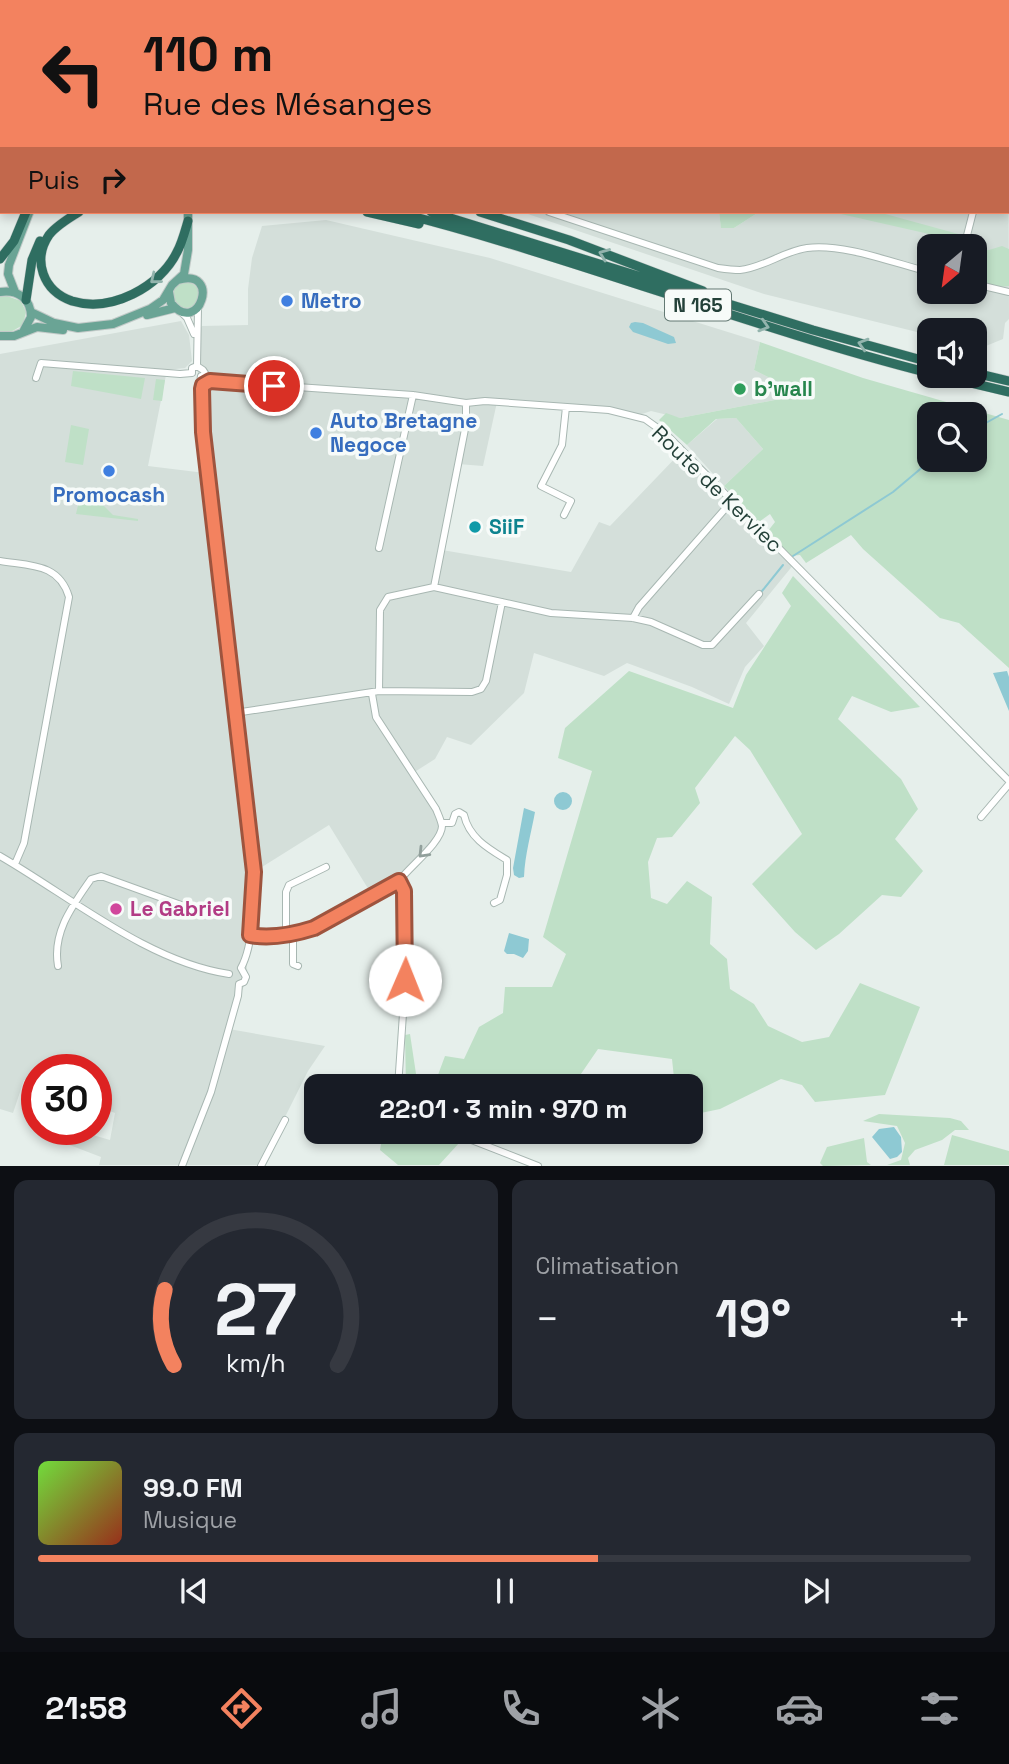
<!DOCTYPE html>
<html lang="fr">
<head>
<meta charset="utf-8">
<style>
  :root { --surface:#171b24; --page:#242831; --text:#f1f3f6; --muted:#9ea1a6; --line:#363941; --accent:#f3825f }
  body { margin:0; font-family:"Space Grotesk",sans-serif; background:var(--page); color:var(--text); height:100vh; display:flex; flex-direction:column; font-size:26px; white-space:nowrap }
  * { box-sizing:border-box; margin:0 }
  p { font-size:23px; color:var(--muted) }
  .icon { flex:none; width:38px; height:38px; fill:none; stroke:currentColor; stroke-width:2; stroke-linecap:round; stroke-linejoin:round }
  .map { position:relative; height:1166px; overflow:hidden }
  .side { display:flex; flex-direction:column; gap:14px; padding:14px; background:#0d0f14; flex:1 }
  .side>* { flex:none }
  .top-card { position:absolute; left:0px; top:0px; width:1010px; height:214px; box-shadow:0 4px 10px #0003; background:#f3825f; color:#111; overflow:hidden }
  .needle { width:46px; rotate:209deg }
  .buttons { position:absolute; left:917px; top:234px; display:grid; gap:14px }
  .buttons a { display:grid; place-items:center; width:70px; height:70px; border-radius:14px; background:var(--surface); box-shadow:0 4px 10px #0003; font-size:35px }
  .speed { position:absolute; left:21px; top:1054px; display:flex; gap:14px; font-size:35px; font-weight:700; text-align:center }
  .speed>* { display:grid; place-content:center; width:91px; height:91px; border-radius:50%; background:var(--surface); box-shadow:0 4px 10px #0003; line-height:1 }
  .speed .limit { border:10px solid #d22; background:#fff; color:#111 }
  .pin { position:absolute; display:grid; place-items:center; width:60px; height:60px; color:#fff; margin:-30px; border:4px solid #fff; border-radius:50%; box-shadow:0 2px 7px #0007 }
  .me { position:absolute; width:77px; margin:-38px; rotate:1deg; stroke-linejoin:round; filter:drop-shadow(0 0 5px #0008) }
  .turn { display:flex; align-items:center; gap:24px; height:147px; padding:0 28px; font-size:32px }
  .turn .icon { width:91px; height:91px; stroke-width:2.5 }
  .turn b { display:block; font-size:49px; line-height:60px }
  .then { display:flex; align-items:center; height:66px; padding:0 28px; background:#0003; gap:14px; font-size:26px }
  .big { font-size:52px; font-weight:700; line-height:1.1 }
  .side .widget { flex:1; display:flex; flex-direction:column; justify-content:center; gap:10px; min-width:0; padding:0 24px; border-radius:14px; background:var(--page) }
  .side .dial { align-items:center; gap:0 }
  .dial svg { height:182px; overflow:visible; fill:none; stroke:var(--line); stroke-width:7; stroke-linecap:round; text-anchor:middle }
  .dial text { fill:var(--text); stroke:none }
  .song { display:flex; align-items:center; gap:21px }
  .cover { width:84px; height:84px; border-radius:10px; background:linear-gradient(135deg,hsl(100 70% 55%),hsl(10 70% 35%)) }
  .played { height:7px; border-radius:4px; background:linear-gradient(90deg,var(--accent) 60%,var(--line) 60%) }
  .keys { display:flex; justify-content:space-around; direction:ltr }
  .heat { display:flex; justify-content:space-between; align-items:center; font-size:38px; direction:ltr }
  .side .tiles { flex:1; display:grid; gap:14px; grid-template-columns:1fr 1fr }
  .widget:last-child { grid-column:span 2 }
  .trip { position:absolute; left:304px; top:1074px; width:399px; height:70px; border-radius:14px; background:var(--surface); box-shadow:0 4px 10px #0003; font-weight:700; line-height:70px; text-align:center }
  .tabs { display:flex; height:112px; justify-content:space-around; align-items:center; background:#090b0e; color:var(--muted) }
  .tabs .icon { width:49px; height:49px }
  .tabs .selected { color:var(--accent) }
  .tabs b { font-size:32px; color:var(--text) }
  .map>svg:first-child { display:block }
  .built { fill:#d4dfda; fill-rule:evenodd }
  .green { fill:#bfe0c7; fill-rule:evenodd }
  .water { fill:#8ec9d3 }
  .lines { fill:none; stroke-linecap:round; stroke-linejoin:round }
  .stream { stroke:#8ec9d3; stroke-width:2 }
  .minor-casing { stroke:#a8b7b2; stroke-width:8 }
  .major-casing { stroke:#c2cac8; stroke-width:10 }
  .highway-casing { stroke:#c2cac8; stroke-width:10 }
  .minor { stroke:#fff; stroke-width:6 }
  .major { stroke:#6aa495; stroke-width:8 }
  .highway { stroke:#2f6e61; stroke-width:9 }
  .oneway { stroke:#93b4ad }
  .oneway2 { stroke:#92a09c }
  .route-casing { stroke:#9e543e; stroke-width:18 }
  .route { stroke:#f3825f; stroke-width:12 }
  .shop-dot { fill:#3f7fe0; stroke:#f7fbf9; stroke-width:2.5 }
  .leisure-dot { fill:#2e9e5b; stroke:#f7fbf9; stroke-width:2.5 }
  .culture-dot { fill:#0f9aa8; stroke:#f7fbf9; stroke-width:2.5 }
  .hotel-dot { fill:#d1479c; stroke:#f7fbf9; stroke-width:2.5 }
  .labels { text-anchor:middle; stroke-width:7; stroke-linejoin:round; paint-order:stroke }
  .shield { fill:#f7fbf9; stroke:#637973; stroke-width:2 }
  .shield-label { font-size:19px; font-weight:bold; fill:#244139 }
  .shop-label { font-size:21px; font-weight:bold; fill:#366cbe; stroke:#f7fbf9; text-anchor:start }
  .leisure-label { font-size:21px; font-weight:bold; fill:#27864d; stroke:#f7fbf9; text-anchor:start }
  .street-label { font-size:21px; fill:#244139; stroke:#f7fbf9 }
  .culture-label { font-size:21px; font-weight:bold; fill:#0d838f; stroke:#f7fbf9; text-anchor:start }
  .hotel-label { font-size:21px; font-weight:bold; fill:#b23c85; stroke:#f7fbf9; text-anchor:start }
</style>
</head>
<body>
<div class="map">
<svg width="1009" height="1166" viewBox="0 0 1009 1166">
  <rect width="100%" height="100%" fill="#e6efeb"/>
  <path class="built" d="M0,0H313L2,2V62Z
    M1008,60L1009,319L1005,323L1003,339L981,348L975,347V331H929V335L764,294L522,212H719L721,227L734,228L759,212H1008ZM929,247H975V292H929Z
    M326,220L490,258L760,342L754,370L780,383V399L680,418L651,411L636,416L624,413L497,402L483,466L458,464L442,550L571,572L599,522L610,526L682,451L794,564L746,623L764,646L745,667L729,704L692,687L627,663L604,676L534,653L524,693L471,745L447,737L435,759L413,773L436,809L441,832L399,881L372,895L329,825L254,872L246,959L248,977L235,1006L229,1029L325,1046L308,1071L261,1165H99L101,1157L67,1144L72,1129L110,1140L115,1113L96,1106V1069H37V1084L24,1080L13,1113L0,1109V354L181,321L189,335L192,361L185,368L167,370L148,466L205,473L204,380L197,371L196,339L202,326L248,325V289L252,258L262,226Z
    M736,418L763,449L724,486L687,445L717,419Z"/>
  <path class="green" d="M599,0H1009V61L1008,2Z
    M719,212H759L734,228H721Z
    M832,212H878L962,235L960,241Z
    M1002,246L1009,249V286L998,287L975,282V249L989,250Z
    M173 295a13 13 0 1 1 26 0a13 13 0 1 1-26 0Z
    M7,296L21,301L26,312L23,325L9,333L0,331V297Z
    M760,342L863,378L1009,420V668L959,623L940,618L863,549L851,535L806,563L800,555L790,556L768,531L775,522L770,514L759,522L724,486L763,449L736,418L716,419L687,445L659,420L666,413L680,418L780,399V383L754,370ZM929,415H975V460H929Z
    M73,371L145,378L141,399L71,386Z
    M156,379L165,380L162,401L153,400Z
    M71,425L89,429L83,465L65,462Z
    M80,497L97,499L113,515L138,519V521L76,514Z
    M793,576L920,707L891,712L852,696L838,719L901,779L918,809L895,839L923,871L901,897L882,895L839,934L816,950L795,932L752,884L802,834L750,750L735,736L695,788L700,803L672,837L657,838L648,862L651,898L667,904L687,881L712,897L710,944L727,959L730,989L754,1004L768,1026L802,1042L829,1037L860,983L920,1007L885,1095L815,1102L802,1085L781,1079L720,1109L691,1115V1087H673L674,1078L672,1059L598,1049L572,1087H427L435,1083L445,1056L464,1059L479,1027L503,1013L505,987H552L566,954L543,937L592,771L558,758L565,728L629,671L733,708L746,675L791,606L782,593Z
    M410,1034L418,1087H406L405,1035Z
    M879,1114L950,1118L961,1121L969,1130H955L942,1140L915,1150L908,1158L910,1165H887L901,1160L905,1143L897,1126L863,1121Z
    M383,1132H484L460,1142L439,1165H398L380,1150Z
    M952,1135L1009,1151V1165H944Z
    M864,1138L867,1162L871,1165L823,1166L820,1163L827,1147Z"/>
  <path class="water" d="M635,322L643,323L674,337L676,343L668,344L633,332L629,327L631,323Z
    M1007,671L1009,677V711L993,673Z
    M554 801a9 9 0 1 1 18 0a9 9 0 1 1-18 0Z
    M524,808L535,812C531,834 525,854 524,877L519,878L514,875L513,868Z
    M509,933L529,939L528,951L523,958L514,954H507L504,951Z
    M894,1127L901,1137L902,1152L897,1157L890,1159L872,1137L879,1129Z"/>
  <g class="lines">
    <path class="stream" d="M975,429L1002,414
      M793,556L893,492L931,460
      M762,591L783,565"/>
    <g class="minor-casing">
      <path id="minor" d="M7,0L8,2
        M252,0L258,2
        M270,0L275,2
        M593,0L594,2
        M318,2L319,0
        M1008,195L1009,196
        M549,212L718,268C725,269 733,270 740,270C763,268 784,251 807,248C842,243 894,263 929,272
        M964,247L973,212
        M975,284L1009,292
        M180,311L187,318L194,334
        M197,366L198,308
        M197,366L203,370L210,381
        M36,378L41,363L180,374L192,373V368L197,366
        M210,381L413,395L466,403L485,401L609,410L645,419L666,434L1009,781
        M200,382L201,376H208
        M203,385V432L254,872C254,900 254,944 241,968
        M564,515L571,501L541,486L562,445L566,407
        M379,548L413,395
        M0,561C30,566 59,563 69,597L24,843L15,864
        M434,587L551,613L633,618L651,622L703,645H712L759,594
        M633,618L639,607L732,501
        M379,691L472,692L481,689L486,681L502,602
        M372,694L376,717L436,809C438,814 441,820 442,826C442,842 409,867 399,881
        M235,713L379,691L380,610L388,597L434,587L466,424V403
        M981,817L1009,784
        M442,823H452L455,814L459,812L464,815C469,838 489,849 507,860V875L500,900L494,903
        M0,856C71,897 148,962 229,974
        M286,933V892L289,885L326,867
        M293,933V964L298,966
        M250,935C270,938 295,934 314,928L399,881L404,891V999L398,1087
        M58,966C52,932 73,905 91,879L101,876L195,910
        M451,1132L538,1166
        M182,1166L211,1092L238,996L239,984L244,982L246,977L241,968
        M261,1166L285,1120"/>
    </g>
    <g class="major-casing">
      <path id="major" d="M133,0L134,2
        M103,2L106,0
        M210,2L212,0
        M0,84H2
        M0,292C18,289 31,299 31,317L24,330
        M15,292L8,274L9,265L29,213
        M169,292L171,303C199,338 222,267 178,280
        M31,312L54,323L78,328L113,324L150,309L163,300L172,285L184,274L188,250V212
        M147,315L175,308
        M0,336H14L37,327L63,330"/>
    </g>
    <g class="highway-casing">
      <path id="highway" d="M0,123L2,121
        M0,171H2
        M0,180H2
        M79,212C69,218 56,226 49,235C32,260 43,291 72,301C111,313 160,287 177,252C182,243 185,231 188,221
        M367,212L419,224
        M396,212C576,258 749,327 929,373
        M431,212L813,330L929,362
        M480,212L569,240L703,291
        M0,259L14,241L26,212
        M26,300L32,260L40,241
        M975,373L1009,381
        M942,376L1009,392"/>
    </g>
    <use href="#minor" class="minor"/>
    <use href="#major" class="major"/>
    <use href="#highway" class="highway"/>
  </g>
  <defs><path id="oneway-chevron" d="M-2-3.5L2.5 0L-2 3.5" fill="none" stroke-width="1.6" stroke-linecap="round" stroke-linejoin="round" transform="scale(1.75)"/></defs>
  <g class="oneway">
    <use href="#oneway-chevron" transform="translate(604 254) rotate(-159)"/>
    <use href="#oneway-chevron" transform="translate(155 279) rotate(141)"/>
    <use href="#oneway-chevron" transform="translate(764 326) rotate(17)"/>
    <use href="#oneway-chevron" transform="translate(863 344) rotate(-164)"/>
  </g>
  <use class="oneway2" href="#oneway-chevron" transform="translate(423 853) rotate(134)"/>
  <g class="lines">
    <g class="route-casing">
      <path id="route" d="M274,386L210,381L203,385L202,389L203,432L254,872L250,935C270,939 295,934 314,928L399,881L404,891L405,980"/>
    </g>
    <use href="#route" class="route"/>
  </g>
  <g class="shop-dot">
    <circle cx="287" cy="301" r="7"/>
    <circle cx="316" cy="433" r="7"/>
    <circle cx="109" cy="471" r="7"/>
  </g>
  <circle class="leisure-dot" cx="740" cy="389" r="7"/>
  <circle class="culture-dot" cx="475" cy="527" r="7"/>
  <circle class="hotel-dot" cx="116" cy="909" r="7"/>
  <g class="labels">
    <rect class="shield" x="665" y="289.5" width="66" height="31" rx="5"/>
    <g class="shield-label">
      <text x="698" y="312">N 165</text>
    </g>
    <g class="shop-label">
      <text x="301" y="308">Metro</text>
      <text x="330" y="428">Auto Bretagne<tspan x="330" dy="24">Negoce</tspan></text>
      <text x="109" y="502" text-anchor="middle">Promocash</text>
    </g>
    <g class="leisure-label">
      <text x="754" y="396">b'wall</text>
    </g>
    <g class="street-label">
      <text transform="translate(717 489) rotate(44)" y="7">Route de Kerviec</text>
    </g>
    <g class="culture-label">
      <text x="489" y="534">SiiF</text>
    </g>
    <g class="hotel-label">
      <text x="130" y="916">Le Gabriel</text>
    </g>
  </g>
</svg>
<div class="buttons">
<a><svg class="needle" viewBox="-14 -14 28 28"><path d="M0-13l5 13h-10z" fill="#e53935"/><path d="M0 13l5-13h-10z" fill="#9ea1a6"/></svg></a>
<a><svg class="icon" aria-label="sound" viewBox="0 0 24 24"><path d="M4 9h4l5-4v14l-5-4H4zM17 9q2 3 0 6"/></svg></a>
<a><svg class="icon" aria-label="search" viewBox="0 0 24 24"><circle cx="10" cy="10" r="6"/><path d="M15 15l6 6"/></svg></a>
</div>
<div class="speed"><div class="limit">30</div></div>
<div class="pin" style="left:274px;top:386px;background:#d93025"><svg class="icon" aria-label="arrive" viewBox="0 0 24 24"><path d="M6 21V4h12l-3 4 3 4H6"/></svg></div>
<svg class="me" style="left:405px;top:980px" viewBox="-20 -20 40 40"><circle r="19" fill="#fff"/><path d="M0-13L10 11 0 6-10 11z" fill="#f3825f"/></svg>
<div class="trip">22:01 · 3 min · 970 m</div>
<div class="top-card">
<div class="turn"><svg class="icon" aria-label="left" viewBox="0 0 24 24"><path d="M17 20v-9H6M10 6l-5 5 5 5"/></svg><div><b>110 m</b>Rue des Mésanges</div></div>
<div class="then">Puis<svg class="icon" aria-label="right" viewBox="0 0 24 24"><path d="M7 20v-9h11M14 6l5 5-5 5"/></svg></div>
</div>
</div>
<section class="side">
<div class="tiles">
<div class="widget dial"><svg viewBox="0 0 100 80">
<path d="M14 69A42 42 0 1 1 86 69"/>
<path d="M14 69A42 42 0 0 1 10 36" stroke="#f3825f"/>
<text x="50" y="56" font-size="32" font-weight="700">27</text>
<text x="50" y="72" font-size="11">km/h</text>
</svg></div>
<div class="widget"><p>Climatisation</p>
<div class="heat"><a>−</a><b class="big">19°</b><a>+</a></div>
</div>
<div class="widget">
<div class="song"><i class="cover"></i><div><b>99.0 FM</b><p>Musique</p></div></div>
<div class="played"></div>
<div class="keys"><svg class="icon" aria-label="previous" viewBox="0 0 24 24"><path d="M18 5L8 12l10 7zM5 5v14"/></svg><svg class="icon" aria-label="pause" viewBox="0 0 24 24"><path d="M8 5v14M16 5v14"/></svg><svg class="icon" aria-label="next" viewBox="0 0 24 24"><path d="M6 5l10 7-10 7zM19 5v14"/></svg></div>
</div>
</div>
</section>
<nav class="tabs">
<b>21:58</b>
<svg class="icon selected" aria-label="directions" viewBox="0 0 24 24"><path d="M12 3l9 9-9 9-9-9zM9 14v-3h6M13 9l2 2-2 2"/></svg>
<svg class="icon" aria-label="music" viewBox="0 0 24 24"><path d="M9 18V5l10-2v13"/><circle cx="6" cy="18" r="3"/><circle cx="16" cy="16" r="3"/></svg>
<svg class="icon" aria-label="phone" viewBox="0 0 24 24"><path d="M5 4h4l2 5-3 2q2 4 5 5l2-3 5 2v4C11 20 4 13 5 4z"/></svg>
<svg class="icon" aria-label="climate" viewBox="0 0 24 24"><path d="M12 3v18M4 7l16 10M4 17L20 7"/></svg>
<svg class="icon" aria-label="car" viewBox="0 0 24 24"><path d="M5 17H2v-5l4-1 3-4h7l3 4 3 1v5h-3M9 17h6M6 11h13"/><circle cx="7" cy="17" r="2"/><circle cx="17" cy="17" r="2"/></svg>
<svg class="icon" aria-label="filters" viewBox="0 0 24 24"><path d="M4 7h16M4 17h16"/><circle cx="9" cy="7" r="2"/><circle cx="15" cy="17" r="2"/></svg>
</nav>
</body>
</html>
